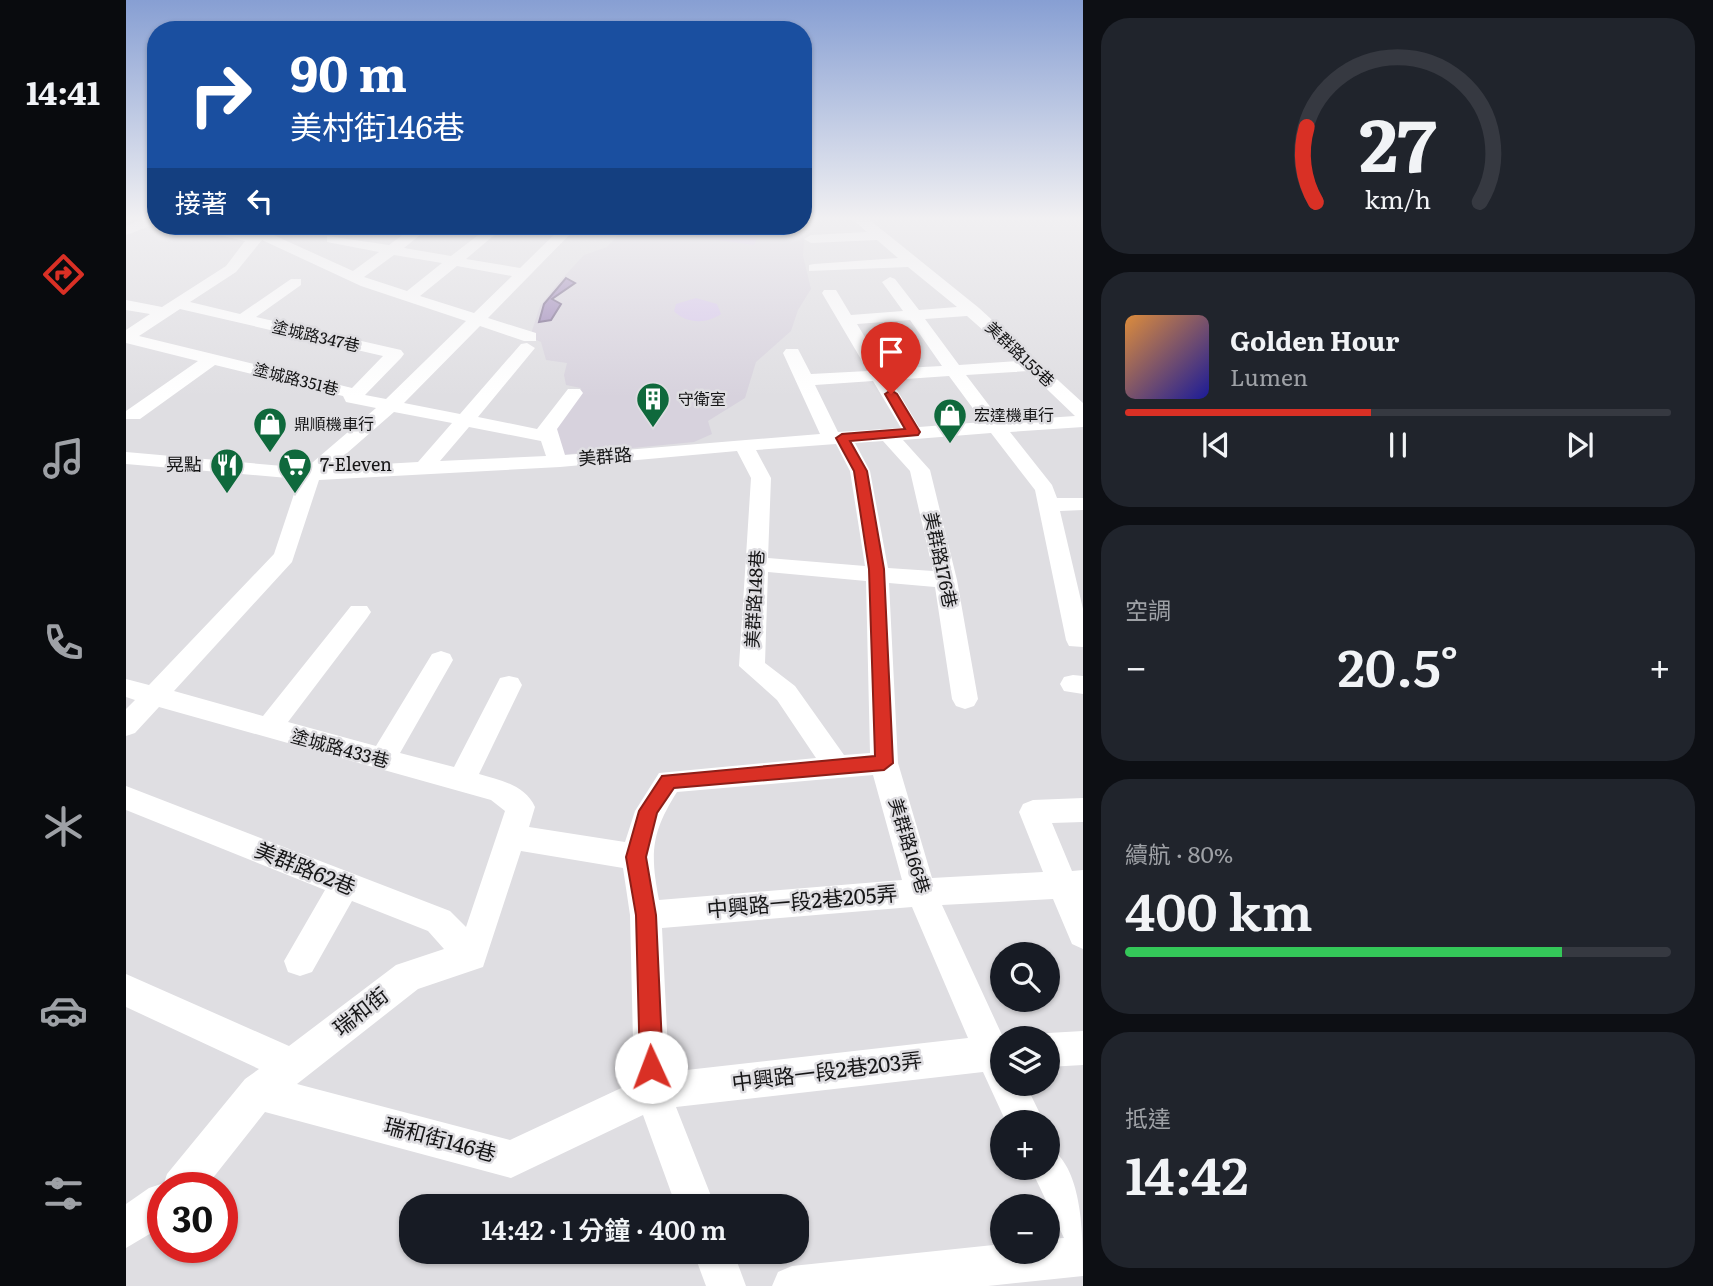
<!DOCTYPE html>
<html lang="zh-TW">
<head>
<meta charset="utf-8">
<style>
  :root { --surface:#171b24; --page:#20242c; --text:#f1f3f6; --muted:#9ea1a6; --line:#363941; --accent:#d93025 }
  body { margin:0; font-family:Literata,"Noto Sans TC",serif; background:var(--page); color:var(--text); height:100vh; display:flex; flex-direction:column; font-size:26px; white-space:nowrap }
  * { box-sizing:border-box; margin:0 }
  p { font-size:23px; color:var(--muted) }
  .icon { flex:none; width:38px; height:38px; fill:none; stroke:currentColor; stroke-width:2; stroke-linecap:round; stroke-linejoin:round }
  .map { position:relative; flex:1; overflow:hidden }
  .drawer { display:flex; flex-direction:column; gap:18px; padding:18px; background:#0d0f14; width:630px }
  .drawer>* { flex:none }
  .hud { position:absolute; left:21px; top:21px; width:665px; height:214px; border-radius:28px; box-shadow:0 2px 5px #0004; background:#1a4fa0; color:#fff; overflow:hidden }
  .controls { position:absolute; left:864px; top:942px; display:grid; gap:14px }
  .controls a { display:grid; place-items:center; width:70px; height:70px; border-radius:50%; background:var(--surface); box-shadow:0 2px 5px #0004; font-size:35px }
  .speed { position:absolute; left:21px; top:1172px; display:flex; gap:14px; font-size:35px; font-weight:700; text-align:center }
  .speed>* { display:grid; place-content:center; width:91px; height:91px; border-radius:50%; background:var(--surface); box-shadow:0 2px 5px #0004; line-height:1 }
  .speed .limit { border:10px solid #d22; background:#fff; color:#111 }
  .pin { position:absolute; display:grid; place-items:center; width:60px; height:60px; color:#fff; margin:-72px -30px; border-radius:50% 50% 50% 0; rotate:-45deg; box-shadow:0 0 7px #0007 }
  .pin .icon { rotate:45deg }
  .me { position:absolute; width:77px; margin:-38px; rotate:358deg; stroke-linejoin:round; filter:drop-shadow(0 0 5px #0008) }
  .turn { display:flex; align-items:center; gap:24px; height:147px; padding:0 28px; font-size:32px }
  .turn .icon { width:91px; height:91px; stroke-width:2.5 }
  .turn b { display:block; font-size:49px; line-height:60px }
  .then { display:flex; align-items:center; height:66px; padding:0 28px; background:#0003; gap:14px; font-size:26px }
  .big { font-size:52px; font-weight:600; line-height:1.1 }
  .drawer .tile { flex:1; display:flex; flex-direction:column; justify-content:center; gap:10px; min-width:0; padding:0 24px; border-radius:28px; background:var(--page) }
  .drawer .dial { align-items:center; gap:0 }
  .dial svg { height:182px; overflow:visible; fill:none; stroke:var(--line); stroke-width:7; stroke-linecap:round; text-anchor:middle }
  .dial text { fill:var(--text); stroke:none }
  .song { display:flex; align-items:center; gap:21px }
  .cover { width:84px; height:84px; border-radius:10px; background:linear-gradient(135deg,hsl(30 70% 55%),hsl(240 70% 35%)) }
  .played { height:7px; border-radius:4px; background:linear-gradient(90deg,var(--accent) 45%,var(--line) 45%) }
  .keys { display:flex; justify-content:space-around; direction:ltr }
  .heat { display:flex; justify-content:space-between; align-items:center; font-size:38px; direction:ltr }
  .charge { height:10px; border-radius:5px; background:linear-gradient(90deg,#34c759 80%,var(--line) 0) }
  .trip { position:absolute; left:273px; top:1194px; width:410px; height:70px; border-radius:28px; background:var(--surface); box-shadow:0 2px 5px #0004; font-weight:600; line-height:70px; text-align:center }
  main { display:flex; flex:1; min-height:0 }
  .tabs { display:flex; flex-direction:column; width:126px; justify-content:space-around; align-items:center; background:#090b0e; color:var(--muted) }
  .tabs .icon { width:49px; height:49px }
  .tabs .on { color:var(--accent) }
  .tabs b { font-size:32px; color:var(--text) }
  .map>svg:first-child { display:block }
  .built { fill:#d7d2dd }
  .green { fill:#d6c6eb }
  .water { fill:#977fb4; stroke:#705f85; stroke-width:2 }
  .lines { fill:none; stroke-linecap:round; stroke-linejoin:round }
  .minor { fill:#fff; fill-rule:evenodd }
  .route { fill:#d93025; stroke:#8d1f18; stroke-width:2 }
  .labels { text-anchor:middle; stroke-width:5; stroke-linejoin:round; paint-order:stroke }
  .far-street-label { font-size:16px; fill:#151516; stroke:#dfdee2 }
  .far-poi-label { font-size:16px; fill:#151516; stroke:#dfdee2; text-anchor:start }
  .street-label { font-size:18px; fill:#151516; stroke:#dfdee2 }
  .poi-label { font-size:18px; fill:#151516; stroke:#dfdee2; text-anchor:end }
  .near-street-label { font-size:21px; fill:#151516; stroke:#dfdee2 }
</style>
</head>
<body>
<main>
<nav class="tabs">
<b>14:41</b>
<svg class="icon on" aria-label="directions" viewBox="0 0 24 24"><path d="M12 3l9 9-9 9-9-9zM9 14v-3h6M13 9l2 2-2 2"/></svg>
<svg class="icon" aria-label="music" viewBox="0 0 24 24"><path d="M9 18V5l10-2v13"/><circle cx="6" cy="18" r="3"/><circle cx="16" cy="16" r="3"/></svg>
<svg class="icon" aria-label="phone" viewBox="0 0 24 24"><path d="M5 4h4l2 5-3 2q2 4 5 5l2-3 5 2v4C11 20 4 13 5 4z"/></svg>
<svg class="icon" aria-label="climate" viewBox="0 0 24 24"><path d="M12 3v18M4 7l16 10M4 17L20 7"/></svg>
<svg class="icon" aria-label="car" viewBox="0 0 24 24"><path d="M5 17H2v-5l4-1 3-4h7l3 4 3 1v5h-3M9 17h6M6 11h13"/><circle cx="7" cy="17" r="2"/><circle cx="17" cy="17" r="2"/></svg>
<svg class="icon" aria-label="filters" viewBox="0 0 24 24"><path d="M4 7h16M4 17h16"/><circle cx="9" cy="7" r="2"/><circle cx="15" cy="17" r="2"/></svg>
</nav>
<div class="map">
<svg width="957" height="1286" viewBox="0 0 957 1286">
  <rect width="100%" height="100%" fill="#dfdee2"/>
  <path class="built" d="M501,226H673L678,240L677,256L685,289L672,310L665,331L630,362L619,398L582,421L586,434L568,442L434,455L427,431L455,388L440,385L438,375L441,363L420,360L415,342L404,337L414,306L432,283L458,255L481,247Z"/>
  <path class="green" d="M576,226H636L628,245L569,237Z
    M570,298L591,304L595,314C581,324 560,324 548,311L550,304Z"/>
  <path class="water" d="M440,278L449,283L426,299L435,304L425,320L413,322L418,304Z"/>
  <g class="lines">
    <path class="minor" d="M22,217H30V224L0,235V226Z
      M724,217H740L760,233L853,308L957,403V427L884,432L926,485L931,498H957V510L934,511L957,609V647L943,646L940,640L909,490L865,433L777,440L804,470L831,580L852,699L848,706L839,709L830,706L826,699L809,587L763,583L772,763L806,878L917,872L893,812L897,804L907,800L957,798V822L926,823L946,871L957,870V949L946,944L927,899L816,905L876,1035L885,1038H877V1083H899L918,1122H880L857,1072L550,1107L589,1206H550L517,1115L385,1178L139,1112L79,1188H37V1226L0,1248V1204L23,1188L38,1183L41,1174L119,1079L133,1069L0,1007V974L163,1046L270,965L318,949L302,931L226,901L186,972L174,976L162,972L158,961L199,890L0,810V786L324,911L340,927L379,811L365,800L33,707L9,733L0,736V709L9,700L0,697V679L23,685L148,554L173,479L0,464V452L180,468L250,408L220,402L217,396L89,365L14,419H0V411L72,361L0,343V330L24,314L0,310V300L36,307L100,266L119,241L66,229L64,226H89L125,234L135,226H151L143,233L227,271L253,252L201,242V236L263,245L289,226H305L278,248L325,256L364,226H379L340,259L394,268L437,226H452L362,318L410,333V341H398L354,326L278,403L334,414L395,344L401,343L409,348L352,417L411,429L442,389H454L457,393L431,429L439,455L694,434L657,353L660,349H672L685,374L742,371L696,293L698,290H710L725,315L777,311L756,282L764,277L769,279L793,310L831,307L782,267L683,271V265L688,264L772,258L751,240L685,243L678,239L685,235L741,232ZM136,240L235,286L340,321L260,399L239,395L275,358L278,354L275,350L130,317L175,285V279H165L114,314L64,302L110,272ZM268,255L316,263L281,291L238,277ZM331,266L386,276L348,313L294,296ZM54,309L257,356L226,388L13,336ZM841,316L892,361L833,365L799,319ZM784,320L816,366L758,369L731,324ZM902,371L949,416L875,421L840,375ZM823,376L857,422L793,427L765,380ZM747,381L775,428L712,432L689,385ZM268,412L326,423L292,462L205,467ZM343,427L415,441L420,456L314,461ZM757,441L784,471L807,571L762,568L744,471L729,443ZM710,444L724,471L739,566L642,558L645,478L630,450ZM611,451L625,478L613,666L651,700L690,758L533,773L509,811L499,842L403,827L409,807C399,785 374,780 353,774L396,685L392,678L383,676L374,678L328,767L274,753L327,660L324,654L315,651L306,654L250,746L162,722L241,618L245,612L241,606H225L137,716L48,691L166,562L193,480L434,467ZM642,572L740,581L744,753L718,755L669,686L639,663ZM747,775L776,880L533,900C524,853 525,833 551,792ZM395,851L497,868L504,915L508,1082L384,1140L171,1084L292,989L357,967ZM786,907L842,1038L543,1072L536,928Z
      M947,675L957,676V694L938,691L934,684L938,677Z
      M957,1031V1065L922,1067V1038H910L922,1033Z
      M922,1147C957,1166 957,1236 957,1276L862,1286H646L652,1272L666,1266L877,1244V1251H922V1239L938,1238L904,1167H922Z
      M567,1251H607L620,1286H580Z"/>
  </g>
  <linearGradient id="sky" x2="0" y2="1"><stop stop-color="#879fd3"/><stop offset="0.55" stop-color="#f1f0f2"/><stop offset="1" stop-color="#f1f0f2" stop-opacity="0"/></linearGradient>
  <rect width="957" height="397" fill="url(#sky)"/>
  <path class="route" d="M765,390L771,394L794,432L792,435L724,441L741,471L758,569L767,763L758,770L548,788L531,813L520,857L530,915L537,1067L533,1075L525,1078L517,1075L514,1067L510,915L500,857L513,811L536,776L749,756L743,569L728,471L710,438L716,434L779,429L759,394Z"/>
  <defs>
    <g id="building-pin" transform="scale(1.75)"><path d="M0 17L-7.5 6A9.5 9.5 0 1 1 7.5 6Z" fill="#0f693c" stroke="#dfdee2"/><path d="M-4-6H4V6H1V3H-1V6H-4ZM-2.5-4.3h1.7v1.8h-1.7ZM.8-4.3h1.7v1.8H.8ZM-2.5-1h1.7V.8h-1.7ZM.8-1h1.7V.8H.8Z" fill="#fff"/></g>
    <g id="shop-pin" transform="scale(1.75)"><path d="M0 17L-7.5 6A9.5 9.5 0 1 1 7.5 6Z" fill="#0f693c" stroke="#dfdee2"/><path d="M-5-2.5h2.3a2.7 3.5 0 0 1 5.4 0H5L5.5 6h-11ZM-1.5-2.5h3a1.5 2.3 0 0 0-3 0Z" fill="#fff"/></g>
    <g id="restaurant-pin" transform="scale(1.75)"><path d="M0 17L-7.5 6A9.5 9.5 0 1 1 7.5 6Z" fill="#0f693c" stroke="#dfdee2"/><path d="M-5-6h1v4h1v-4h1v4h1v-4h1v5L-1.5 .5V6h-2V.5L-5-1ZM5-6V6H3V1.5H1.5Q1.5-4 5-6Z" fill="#fff"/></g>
    <g id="supermarket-pin" transform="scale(1.75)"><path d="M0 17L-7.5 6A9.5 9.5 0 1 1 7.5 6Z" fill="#0f693c" stroke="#dfdee2"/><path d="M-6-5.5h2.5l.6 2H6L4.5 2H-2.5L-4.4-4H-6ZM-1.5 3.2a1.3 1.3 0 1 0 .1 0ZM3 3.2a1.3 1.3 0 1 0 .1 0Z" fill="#fff"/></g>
  </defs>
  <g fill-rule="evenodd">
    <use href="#building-pin" x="527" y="399"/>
    <use href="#shop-pin" x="824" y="415"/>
    <use href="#shop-pin" x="144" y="424"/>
    <use href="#restaurant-pin" x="101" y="465"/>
    <use href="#supermarket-pin" x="169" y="465"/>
  </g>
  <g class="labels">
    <g class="far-street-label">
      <text transform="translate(190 336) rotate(13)" y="6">塗城路347巷</text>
      <text transform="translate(894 354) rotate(43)" y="6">美群路155巷</text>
      <text transform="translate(170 379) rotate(14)" y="6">塗城路351巷</text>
    </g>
    <g class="far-poi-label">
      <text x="552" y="405">守衛室</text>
      <text x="848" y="421">宏達機車行</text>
      <text x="168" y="430">鼎順機車行</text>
    </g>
    <g class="street-label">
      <text transform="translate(479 457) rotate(-5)" y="6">美群路</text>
      <text transform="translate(814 560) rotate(78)" y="6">美群路176巷</text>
      <text transform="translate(629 599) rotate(-87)" y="6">美群路148巷</text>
      <text transform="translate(214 749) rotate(15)" y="6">塗城路433巷</text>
      <text transform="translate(783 846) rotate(73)" y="6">美群路166巷</text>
    </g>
    <g class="poi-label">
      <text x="76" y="471">晃點</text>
      <text x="194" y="471" text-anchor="start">7-Eleven</text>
    </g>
    <g class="near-street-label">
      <text transform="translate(179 869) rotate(22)" y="7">美群路62巷</text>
      <text transform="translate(676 902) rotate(-5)" y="7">中興路一段2巷205弄</text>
      <text transform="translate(235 1012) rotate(-38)" y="7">瑞和街</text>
      <text transform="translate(701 1072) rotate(-7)" y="7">中興路一段2巷203弄</text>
      <text transform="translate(314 1140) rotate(15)" y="7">瑞和街146巷</text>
    </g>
  </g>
</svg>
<div class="controls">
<a><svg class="icon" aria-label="search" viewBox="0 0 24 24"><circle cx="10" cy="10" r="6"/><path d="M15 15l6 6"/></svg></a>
<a><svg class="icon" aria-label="layers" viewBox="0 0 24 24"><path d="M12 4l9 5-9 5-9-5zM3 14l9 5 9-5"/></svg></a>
<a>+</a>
<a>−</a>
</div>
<div class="speed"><div class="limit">30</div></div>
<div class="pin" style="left:765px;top:394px;background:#d93025"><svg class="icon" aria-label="arrive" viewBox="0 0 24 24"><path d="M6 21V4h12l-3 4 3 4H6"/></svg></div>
<svg class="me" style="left:525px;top:1067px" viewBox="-20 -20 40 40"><circle r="19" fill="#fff"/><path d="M0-13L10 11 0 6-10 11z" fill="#d93025"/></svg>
<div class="trip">14:42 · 1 分鐘 · 400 m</div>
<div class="hud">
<div class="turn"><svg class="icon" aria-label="right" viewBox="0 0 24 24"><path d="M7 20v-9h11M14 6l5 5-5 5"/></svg><div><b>90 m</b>美村街146巷</div></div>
<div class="then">接著<svg class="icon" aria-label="left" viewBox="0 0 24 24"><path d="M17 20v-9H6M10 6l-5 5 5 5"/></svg></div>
</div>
</div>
<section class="drawer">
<div class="tile dial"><svg viewBox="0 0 100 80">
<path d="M14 69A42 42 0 1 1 86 69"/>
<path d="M14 69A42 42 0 0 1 10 36" stroke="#d93025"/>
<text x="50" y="56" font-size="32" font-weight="700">27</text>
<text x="50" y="72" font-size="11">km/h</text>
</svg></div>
<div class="tile">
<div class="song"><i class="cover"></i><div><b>Golden Hour</b><p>Lumen</p></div></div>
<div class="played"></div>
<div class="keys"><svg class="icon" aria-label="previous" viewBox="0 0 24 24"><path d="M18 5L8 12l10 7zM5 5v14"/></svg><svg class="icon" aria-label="pause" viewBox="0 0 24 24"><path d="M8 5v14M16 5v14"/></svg><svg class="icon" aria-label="next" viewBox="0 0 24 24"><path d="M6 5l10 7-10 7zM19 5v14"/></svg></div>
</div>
<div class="tile"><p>空調</p>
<div class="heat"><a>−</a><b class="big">20.5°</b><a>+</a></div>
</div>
<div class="tile"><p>續航 · 80%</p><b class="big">400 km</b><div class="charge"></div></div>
<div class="tile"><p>抵達</p><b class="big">14:42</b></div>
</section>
</main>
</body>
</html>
